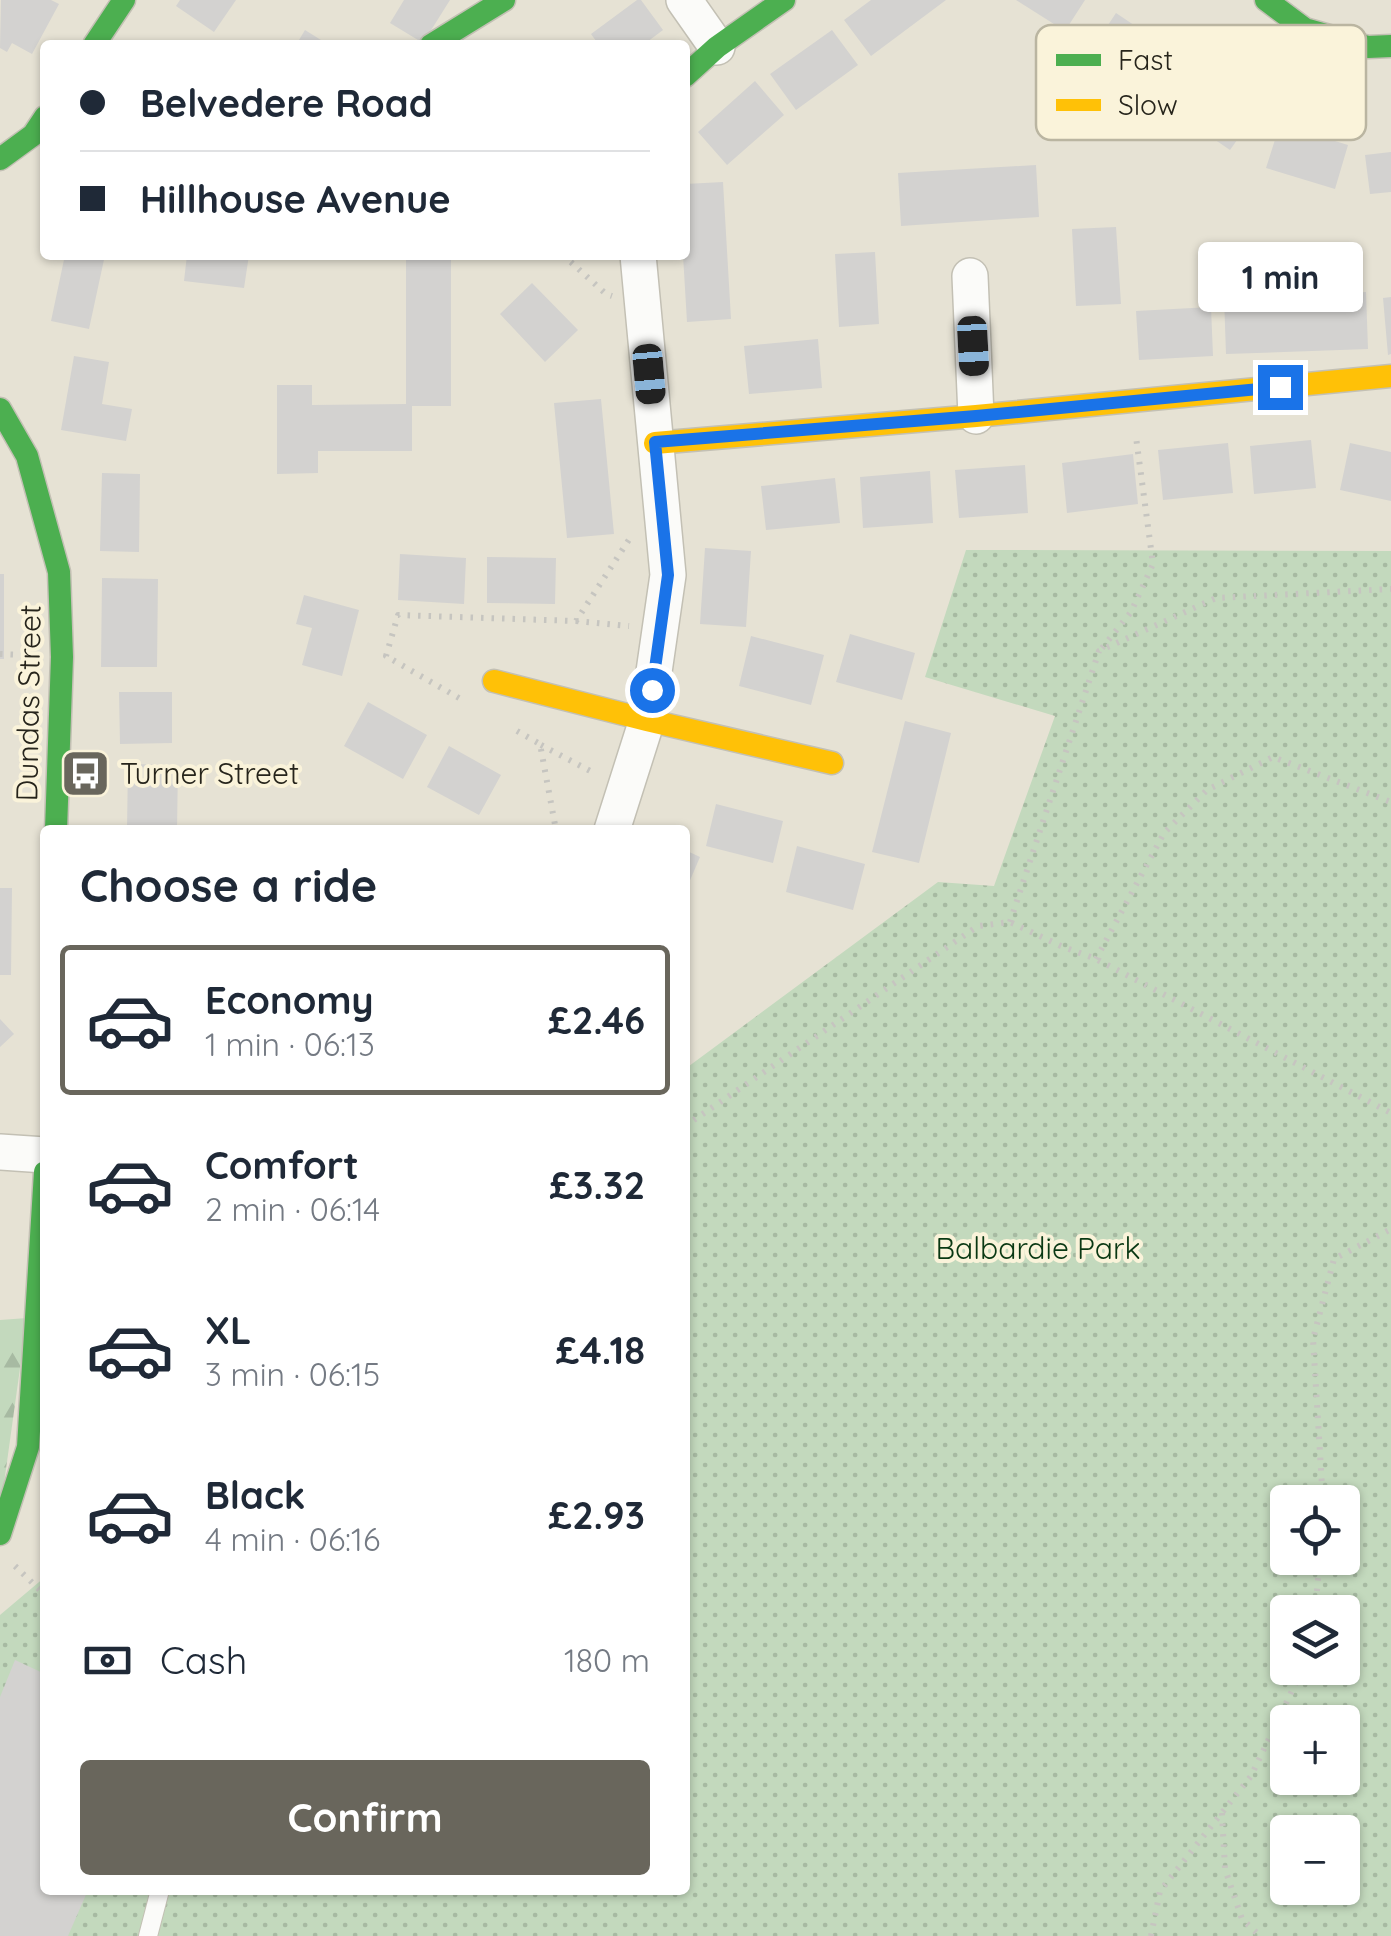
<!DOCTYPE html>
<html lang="en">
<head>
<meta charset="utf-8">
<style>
	:root { --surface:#fff; --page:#f6f6f7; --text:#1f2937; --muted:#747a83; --line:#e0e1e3; --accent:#69665c }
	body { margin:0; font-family:Quicksand,sans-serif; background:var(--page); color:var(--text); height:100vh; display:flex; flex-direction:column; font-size:38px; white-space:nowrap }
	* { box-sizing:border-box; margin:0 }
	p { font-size:32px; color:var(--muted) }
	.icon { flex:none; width:55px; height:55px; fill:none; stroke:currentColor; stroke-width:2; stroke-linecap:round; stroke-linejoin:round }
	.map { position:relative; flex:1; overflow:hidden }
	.details { position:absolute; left:40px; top:825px; width:650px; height:1070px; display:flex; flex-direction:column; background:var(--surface); border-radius:10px; box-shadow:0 2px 8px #0004 }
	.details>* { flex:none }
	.hud { position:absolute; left:40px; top:40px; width:650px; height:220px; border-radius:10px; box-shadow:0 2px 8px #0004; display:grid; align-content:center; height:220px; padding:0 40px; background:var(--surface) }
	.controls { position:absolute; left:1270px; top:1485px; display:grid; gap:20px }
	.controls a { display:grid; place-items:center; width:90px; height:90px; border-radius:10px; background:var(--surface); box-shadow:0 2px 8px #0004; font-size:50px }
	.end { position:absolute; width:45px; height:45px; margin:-22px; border:12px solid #1a73e8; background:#fff; box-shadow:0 0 0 5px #fff }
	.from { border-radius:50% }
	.bubble { position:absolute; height:70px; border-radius:10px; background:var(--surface); box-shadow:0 2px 8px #0004; font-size:32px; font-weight:700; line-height:70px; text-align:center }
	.car { position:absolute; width:30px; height:60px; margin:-30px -15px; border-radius:12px; box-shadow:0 0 8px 2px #0007; background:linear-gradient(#222 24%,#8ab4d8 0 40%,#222 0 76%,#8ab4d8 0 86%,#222 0) }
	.hud b { display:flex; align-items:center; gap:35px; height:95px; font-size:38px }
	.hud b+b { border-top:2px solid var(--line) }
	.hud i { width:25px; height:25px; background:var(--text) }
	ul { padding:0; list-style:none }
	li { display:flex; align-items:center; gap:30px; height:150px; margin:0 20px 15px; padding:0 20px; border:5px solid transparent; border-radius:10px }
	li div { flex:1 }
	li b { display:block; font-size:38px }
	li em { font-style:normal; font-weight:700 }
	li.current { border-color:var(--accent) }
	li>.icon { width:90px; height:90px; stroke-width:1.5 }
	h2 { padding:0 40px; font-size:45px; line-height:120px }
	.pay { display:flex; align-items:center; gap:25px; height:110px; padding:0 40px; font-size:38px }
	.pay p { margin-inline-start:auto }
	.button { display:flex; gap:20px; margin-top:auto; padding:20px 40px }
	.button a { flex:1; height:115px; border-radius:10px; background:var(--accent); color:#fff; font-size:40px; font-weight:700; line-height:115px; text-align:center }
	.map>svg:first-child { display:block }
	.forest { fill:url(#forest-firs) }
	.park { fill:url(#park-dots); fill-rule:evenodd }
	.building { fill:#d3d2d0 }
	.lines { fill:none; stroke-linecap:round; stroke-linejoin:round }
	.lane-casing { stroke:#c3c0b4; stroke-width:20 }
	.street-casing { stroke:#c3c0b4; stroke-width:38 }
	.fast-casing { stroke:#c3c0b4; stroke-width:25 }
	.slow-casing { stroke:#c3c0b4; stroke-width:25 }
	.path { stroke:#c6c5c0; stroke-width:6; stroke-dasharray:2.5 8; stroke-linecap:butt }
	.lane { stroke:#fbfbf9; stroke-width:18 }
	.street { stroke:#fbfbf9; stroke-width:35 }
	.fast { stroke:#4caf50; stroke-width:22 }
	.slow { stroke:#ffc107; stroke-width:22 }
	.route { stroke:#1a73e8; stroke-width:12 }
	.labels { text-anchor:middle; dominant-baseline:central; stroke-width:8; stroke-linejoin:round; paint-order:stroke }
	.street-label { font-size:30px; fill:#26241b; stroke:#faf3da }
	.poi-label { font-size:30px; fill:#26241b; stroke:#faf3da; text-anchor:start }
	.park-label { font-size:30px; fill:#093813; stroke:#faf3da }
	.key { fill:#faf3da; stroke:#bab5a1; stroke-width:2.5 }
	.key-label { font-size:28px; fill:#26241b }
</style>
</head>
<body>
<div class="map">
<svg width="1391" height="1936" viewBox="0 0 1391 1936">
	<defs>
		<pattern id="forest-firs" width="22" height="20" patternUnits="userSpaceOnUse" patternTransform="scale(2.5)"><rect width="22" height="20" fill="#c3d9bd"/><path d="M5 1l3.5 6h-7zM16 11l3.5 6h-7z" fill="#a7baa2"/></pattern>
		<pattern id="park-dots" width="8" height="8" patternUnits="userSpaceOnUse" patternTransform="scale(2.5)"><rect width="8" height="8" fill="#c3d9bd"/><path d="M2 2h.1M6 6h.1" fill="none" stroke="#a7baa2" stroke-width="1.8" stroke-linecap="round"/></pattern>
	</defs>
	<rect width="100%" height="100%" fill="#e6e2d4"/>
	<path class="forest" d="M27,1318L0,1512V1320Z"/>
	<path class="park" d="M966,550L1391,551V1936H0V1615L45,1577V1890H685V1069L938,882L994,886L1055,716L925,677ZM1288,1502H1342V1558H1288ZM1288,1612H1342V1668H1288ZM1288,1722H1342V1778H1288ZM1288,1832H1342V1888H1288Z"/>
	<path class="building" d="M1,0H51L59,4L32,54L12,43L7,52L0,48Z
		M180,0H236L214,32L176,6Z
		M404,0H450L423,43L390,23Z
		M637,0H641L663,30L643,45H599L591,34Z
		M871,0H946L871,56L844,20Z
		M1016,0H1085L1065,31Z
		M1116,13L1177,54L1150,93L1090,52Z
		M305,30L329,45H296Z
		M832,30L858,65L796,110L770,74Z
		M1196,72L1256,113L1230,150L1170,109Z
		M755,81L784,115L727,165L698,132Z
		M1280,124L1348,145L1335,189L1266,168Z
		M1391,152V192L1370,194L1365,155Z
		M1036,165L1039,217L901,226L898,173Z
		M723,182L731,319L687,322L683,255H685V184Z
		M1116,227L1121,304L1076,306L1072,229Z
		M875,252L879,324L839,327L835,254Z
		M65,255H105L89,329L51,321Z
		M187,255H249L244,288L184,281Z
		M406,255H451V406H412V451H318V473L277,474V385H312V405L406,404Z
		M532,283L578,330L545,362L500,314Z
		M1366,292L1368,349L1226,354L1224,297Z
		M1391,297V354L1388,355L1383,298Z
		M1211,307L1213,356L1139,360L1136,311Z
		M818,339L822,388L749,394L744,346Z
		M74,356L109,362L102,404L132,409L126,441L61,430Z
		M601,399L614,534L567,538L554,403Z
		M1311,440L1316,488L1254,494L1250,446Z
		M1228,443L1233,493L1163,500L1158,450Z
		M1350,443L1391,452V501L1340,490Z
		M1133,454L1138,504L1067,513L1062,463Z
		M1025,465L1028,513L959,518L955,470Z
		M930,471L933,523L863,528L860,477Z
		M102,473L140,474L139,552L100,551Z
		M835,478L840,523L766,530L761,486Z
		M705,548L751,551L746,627L700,624Z
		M400,554L466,558L464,604L398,600Z
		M487,557L556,558L555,604L487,603Z
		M0,574H4V659H0Z
		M102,578L158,579L157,667H101Z
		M304,595L359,610L342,676L302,665L312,628L296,624Z
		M850,634L915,653L902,700L836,682Z
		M751,636L824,655L811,705L739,686Z
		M119,692H172V743L120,744Z
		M368,702L427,735L403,779L344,746Z
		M905,721L951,733L919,863L872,852Z
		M449,746L501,775L479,815L427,787Z
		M128,764L178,765L177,830H127Z
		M716,804L783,821L773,863L706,846Z
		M797,846L865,864L853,910L786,892Z
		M685,850L700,857L685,892Z
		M0,888H12L11,975H0Z
		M0,1019L14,1034L0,1047Z
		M15,1660L45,1674V1890H88L68,1936H0V1697Z"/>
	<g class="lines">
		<defs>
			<path id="lane" d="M148,1936L160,1890"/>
			<path id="street" d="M684,0L717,47
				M970,276L976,416
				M612,830L647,720L668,575L638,255
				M0,1152L45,1155"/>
			<path id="fast" d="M1266,0L1305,29L1368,47L1391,46
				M94,45L124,0
				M431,45L504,0
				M685,76L717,47L784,0
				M0,159L33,135L45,117
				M0,409L27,456L59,572L62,657L56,830
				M0,1534L28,1447L45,1172"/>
			<path id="slow" d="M655,443L976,416L1391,376
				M494,681L647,720L832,763"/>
		</defs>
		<use href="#lane" class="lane-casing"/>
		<use href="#street" class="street-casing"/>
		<use href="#fast" class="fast-casing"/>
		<use href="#slow" class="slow-casing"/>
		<path class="path" d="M563,255L606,294L612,296
			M576,621L629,626
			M1102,648L1131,612L1153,564L1136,437
			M0,654L26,655
			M459,698L386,656L398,615L576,621L632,535
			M517,731L540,744L556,830
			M541,745L596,774
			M1010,922L1099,651L1216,598L1391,589
			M1096,959L1164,833L1207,790L1273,757L1391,802
			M685,1126L978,926L1010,922L1061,946L1096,959L1391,1113
			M1323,1502L1313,1339L1334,1259L1391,1229
			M15,1566L45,1595
			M1315,1612L1320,1558
			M1222,1813L1225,1869L1242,1919L1260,1936
			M1151,1936L1160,1891L1251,1776L1303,1668"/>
		<use href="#lane" class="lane"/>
		<use href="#street" class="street"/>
		<use href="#fast" class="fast"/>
		<use href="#slow" class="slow"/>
	</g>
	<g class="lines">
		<path class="route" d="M652,690L668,575L655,442L976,416L1280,387"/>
	</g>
	<defs>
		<symbol id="bus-square" viewBox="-11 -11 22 22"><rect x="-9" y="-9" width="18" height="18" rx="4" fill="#69665c" stroke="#faf3da"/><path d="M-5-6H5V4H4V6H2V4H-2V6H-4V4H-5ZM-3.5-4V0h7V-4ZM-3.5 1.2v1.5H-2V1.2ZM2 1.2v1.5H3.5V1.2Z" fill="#fff"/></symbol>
	</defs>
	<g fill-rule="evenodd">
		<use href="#bus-square" x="58" y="746" width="55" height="55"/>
	</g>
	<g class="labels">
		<g class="street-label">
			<text transform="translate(28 703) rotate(-89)">Dundas Street</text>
		</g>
		<g class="poi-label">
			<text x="120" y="773">Turner Street</text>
		</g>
		<g class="park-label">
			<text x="1038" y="1248">Balbardie Park</text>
		</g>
	</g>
	<rect x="1036" y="25" width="330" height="115" rx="15" class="key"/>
	<rect x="1056" y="54" width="45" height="12" fill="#4caf50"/>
	<rect x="1056" y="99" width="45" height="12" fill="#ffc107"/>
	<g class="key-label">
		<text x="1118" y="70">Fast</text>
		<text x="1118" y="115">Slow</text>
	</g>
</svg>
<div class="controls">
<a><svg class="icon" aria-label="locate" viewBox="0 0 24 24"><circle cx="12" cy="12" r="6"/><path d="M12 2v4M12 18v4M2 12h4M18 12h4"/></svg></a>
<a><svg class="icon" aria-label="layers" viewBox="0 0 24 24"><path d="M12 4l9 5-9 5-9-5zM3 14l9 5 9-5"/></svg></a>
<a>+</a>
<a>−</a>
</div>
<i class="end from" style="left:652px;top:690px"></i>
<i class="end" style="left:1280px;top:387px"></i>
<div class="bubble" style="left:1198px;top:242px;width:165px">1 min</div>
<i class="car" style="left:973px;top:346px;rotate:177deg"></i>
<i class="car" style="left:649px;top:374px;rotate:175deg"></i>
<div class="hud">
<b><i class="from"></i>Belvedere Road</b>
<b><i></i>Hillhouse Avenue</b>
</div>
<section class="details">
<h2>Choose a ride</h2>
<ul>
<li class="current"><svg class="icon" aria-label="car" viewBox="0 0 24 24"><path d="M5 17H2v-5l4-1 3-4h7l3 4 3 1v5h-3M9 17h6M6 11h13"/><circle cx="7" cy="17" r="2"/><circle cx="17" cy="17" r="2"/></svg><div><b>Economy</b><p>1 min · 06:13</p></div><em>£2.46</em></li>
<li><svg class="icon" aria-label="car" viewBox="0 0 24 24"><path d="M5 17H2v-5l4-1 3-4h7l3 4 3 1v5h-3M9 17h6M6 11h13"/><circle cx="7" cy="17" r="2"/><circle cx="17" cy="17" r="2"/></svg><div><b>Comfort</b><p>2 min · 06:14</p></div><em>£3.32</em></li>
<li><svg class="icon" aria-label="car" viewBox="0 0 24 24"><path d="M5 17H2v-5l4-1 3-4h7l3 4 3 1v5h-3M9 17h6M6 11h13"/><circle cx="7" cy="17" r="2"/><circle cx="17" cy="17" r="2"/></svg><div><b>XL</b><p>3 min · 06:15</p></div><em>£4.18</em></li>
<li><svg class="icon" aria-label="car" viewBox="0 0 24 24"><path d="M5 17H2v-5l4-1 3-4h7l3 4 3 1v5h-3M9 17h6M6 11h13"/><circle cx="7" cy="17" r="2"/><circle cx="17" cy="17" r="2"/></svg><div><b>Black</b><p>4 min · 06:16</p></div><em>£2.93</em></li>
</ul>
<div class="pay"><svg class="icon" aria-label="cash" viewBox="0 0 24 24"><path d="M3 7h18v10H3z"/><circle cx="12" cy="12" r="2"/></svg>Cash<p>180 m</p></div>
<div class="button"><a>Confirm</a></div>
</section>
</div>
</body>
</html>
